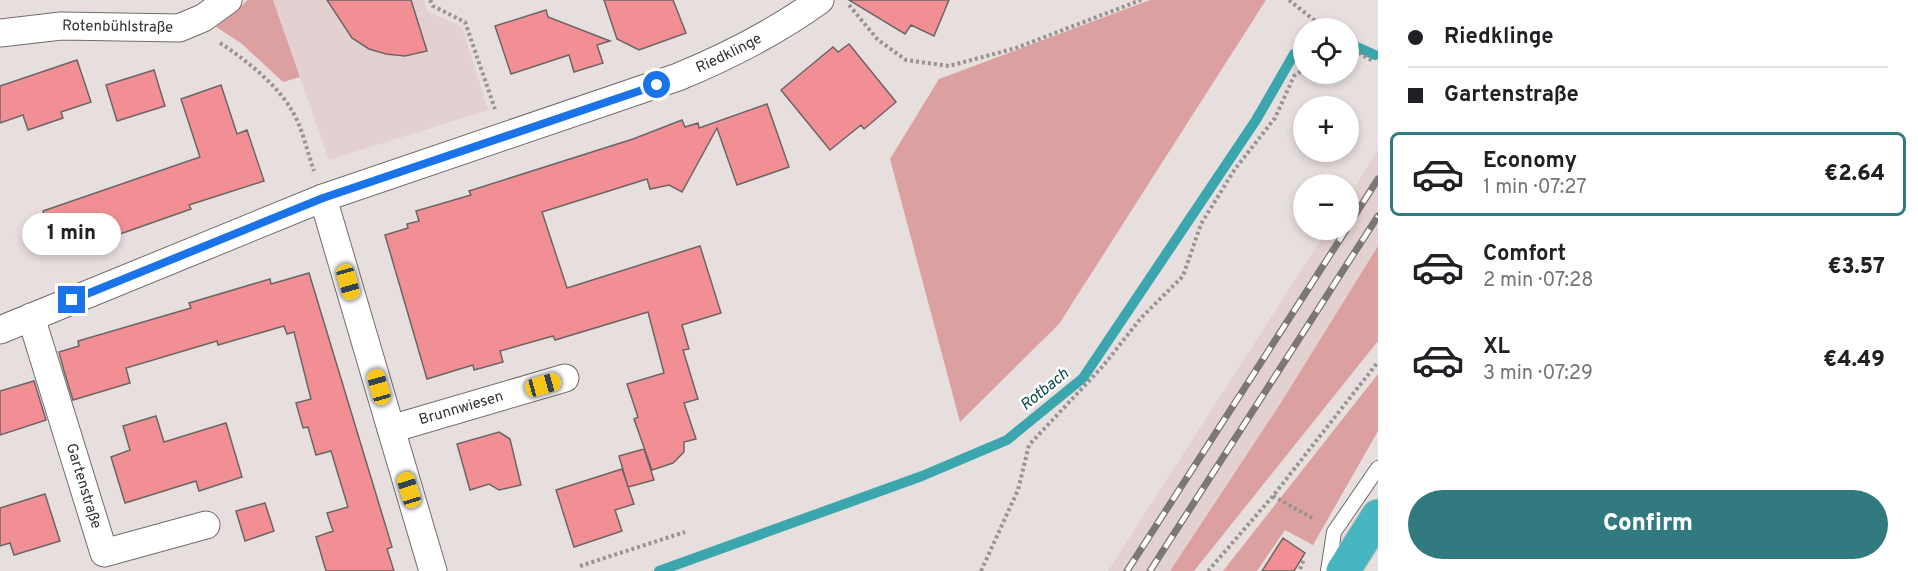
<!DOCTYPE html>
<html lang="en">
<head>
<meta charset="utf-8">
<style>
	:root { --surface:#fff; --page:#f6f6f6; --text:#202124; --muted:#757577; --line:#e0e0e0; --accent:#317a80 }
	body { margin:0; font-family:Overpass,sans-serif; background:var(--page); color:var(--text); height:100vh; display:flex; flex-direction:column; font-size:22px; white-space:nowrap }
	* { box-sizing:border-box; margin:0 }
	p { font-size:20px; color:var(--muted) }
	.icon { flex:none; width:33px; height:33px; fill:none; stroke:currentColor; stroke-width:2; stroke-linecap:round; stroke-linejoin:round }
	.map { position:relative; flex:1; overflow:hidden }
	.details { display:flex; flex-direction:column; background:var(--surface); width:540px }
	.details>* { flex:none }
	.banner { display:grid; align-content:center; height:132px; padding:0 30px; background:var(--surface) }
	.fabs { position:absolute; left:1293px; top:18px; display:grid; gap:12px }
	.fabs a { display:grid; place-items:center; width:66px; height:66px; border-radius:50%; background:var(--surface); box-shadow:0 3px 9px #0003; font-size:30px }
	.end { position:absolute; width:27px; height:27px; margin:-14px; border:8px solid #1a73e8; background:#fff; box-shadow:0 0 0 3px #fff }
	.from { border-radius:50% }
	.bubble { position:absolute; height:42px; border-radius:21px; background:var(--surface); box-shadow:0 3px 9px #0003; font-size:20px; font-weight:800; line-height:42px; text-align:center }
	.car { position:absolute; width:18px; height:36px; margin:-18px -9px; border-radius:8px; box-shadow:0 0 4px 2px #0007; background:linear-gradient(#f5c518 24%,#345 0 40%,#f5c518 0 76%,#345 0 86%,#f5c518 0) }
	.banner b { display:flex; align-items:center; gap:21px; height:57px; font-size:22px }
	.banner b+b { border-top:2px solid var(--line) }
	.banner i { width:15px; height:15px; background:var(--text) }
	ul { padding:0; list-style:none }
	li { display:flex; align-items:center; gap:18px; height:84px; margin:0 12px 9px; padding:0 18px; border:3px solid transparent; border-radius:9px }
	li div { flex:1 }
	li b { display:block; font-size:22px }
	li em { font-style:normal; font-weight:800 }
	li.current { border-color:var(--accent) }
	li>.icon { width:54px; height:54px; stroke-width:1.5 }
	.button { display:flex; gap:12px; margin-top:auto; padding:12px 30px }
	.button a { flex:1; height:69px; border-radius:36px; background:var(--accent); color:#fff; font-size:24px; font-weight:800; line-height:69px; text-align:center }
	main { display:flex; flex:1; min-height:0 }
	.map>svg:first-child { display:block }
	.built { fill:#e3d1d1 }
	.green { fill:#dda0a1 }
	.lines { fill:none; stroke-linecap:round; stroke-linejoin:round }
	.stream { stroke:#3ca6ae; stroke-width:10 }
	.building { fill:#f28f94; stroke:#6d6565; stroke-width:1.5 }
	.lane-casing { stroke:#736c6c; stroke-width:16 }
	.street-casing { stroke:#736c6c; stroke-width:29 }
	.highway-casing { stroke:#bebdbd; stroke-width:35 }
	.path { stroke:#999393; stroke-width:4; stroke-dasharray:3 3; stroke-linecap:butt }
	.lane { stroke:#fff; stroke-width:14 }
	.street { stroke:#fff; stroke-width:27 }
	.highway { stroke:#46b7c0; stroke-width:33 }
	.rail-casing { stroke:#7c7777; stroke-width:7 }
	.rail { stroke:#fff; stroke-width:4.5; stroke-dasharray:14; stroke-linecap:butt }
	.route { stroke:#1a73e8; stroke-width:8 }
	.labels { text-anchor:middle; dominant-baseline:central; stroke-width:5; stroke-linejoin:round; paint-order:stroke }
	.street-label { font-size:15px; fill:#333030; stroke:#fff }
	.water-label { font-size:16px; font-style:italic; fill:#0b4b4f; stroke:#fff }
</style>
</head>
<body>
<main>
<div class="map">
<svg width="1378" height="571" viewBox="0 0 1378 571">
	<rect width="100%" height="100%" fill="#e7dede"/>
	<path class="built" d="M273,0H424L427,11L462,27L488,110L329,160Z
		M1378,150V246L1282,401L1170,571H1108L1327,230H1348L1349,196Z"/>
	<path class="green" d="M248,0H273L300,77L283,82L241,43L216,27Z
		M1150,0H1266L1059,324L960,422L890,159L939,79Z
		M1378,246V341L1194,571H1170L1282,401Z
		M1378,374V431L1313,545L1285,530L1257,571H1223Z"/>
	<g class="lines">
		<path class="stream" d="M1348,43L1375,55
			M659,571L922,476L1007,440L1083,378L1256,120L1294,54L1304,52"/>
	</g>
	<path class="building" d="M327,0H411L427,51L405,56L386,54L369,49L352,38Z
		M604,0H673L686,33L639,50L617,39Z
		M849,0H949L934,36L911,25L905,34Z
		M546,10L548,17L610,41L597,45L603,63L574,72L569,55L511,74L495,26Z
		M849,44L896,102L864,129L861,125L830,150L781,90L833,47L838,52Z
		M77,60L91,102L61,112L63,118L28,130L23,115L0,123V86Z
		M154,70L165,106L117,121L106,85Z
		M221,85L237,134L247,130L264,181L189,205L191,209L103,240L101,234L55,249L43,211L200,157L181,99Z
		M767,104L789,167L737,185L717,128L682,192L669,185L650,189L647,179L542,212L567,288L700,246L721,313L682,325L689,349L683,350L698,399L684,403L696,439L684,442V452L673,463L652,470L634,419L638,417L627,384L664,373L648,312L555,340L553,336L500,351L503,362L474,370L473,365L427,379L385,235L408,228L407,224L419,221L416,211L471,195L469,191L633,139L682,120L685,127L698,123L699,128Z
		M309,273L392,547L387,549L394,571H326L316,537L333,531L327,513L348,507L331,451L316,455L308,427L303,428L296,403L311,399L294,332L287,334L284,326L218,345L217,341L126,368L130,383L73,400L64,371L59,352L79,346L78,341L191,308L189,303L270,279L271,284Z
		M34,381L46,420L0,435V391Z
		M156,416L164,442L226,423L242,477L199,491L196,481L125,503L111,457L130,450L123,426Z
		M499,432L510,439L521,485L499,490L489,484L470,490L457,444Z
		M644,449L654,480L628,487L619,456Z
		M622,469L634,504L615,510L622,531L574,547L556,490Z
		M45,494L60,541L14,555L10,543L0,546V508Z
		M265,503L274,531L245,541L236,511Z
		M1283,538L1305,553L1294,571H1262Z"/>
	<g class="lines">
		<defs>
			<path id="lane" d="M1328,571L1334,532L1378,468"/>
			<g id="street">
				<path id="s1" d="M0,33L61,26L179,28L203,18L228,0"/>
				<path id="s2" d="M323,198L391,429L565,378"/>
				<path id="s3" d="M31,317L104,553L206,525"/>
				<path id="s4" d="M0,330L323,198L678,77C729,56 776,32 820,0"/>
				<path d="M391,429L433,571"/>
			</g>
			<path id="highway" d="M1343,571L1378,516"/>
		</defs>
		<use href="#lane" class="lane-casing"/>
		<use href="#street" class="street-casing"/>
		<use href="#highway" class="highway-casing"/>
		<path class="path" d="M430,0L433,6L465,22L495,109
			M1289,0L1324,28
			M849,5L878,40L906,60L949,66L1016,48L1141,0
			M220,43C245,59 276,84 291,109C302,126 307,151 314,171
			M1348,47L1373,61
			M1273,496L1314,519
			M580,566L685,532
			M1300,569L1304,559
			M981,571L1018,490L1029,445L1103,366L1141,318L1183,276L1201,224L1235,169L1275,118L1294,76L1304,69
			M1208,571L1273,496L1378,362"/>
		<use href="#lane" class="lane"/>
		<use href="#street" class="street"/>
		<use href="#highway" class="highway"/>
		<defs>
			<path id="rail" d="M1348,226L1378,179
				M1127,571L1346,230
				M1150,571L1378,216"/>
		</defs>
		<use href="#rail" class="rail-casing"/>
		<use href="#rail" class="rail"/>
	</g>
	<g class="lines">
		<path class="route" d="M72,300L323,198L657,85"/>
	</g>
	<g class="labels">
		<g class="street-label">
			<text stroke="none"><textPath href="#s1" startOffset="118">Rotenbühlstraße</textPath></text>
			<text stroke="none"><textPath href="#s4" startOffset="780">Riedklinge</textPath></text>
			<text stroke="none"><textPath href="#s2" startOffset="314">Brunnwiesen</textPath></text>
			<text stroke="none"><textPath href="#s3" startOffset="177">Gartenstraße</textPath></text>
		</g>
		<g class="water-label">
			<text transform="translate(1045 390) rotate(-39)">Rotbach</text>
		</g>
	</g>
</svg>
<div class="fabs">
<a><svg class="icon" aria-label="locate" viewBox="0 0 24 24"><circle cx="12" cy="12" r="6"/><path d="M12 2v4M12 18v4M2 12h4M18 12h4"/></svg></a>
<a>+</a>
<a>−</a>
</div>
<i class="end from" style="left:657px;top:85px"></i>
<i class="end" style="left:72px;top:300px"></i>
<div class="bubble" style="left:22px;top:213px;width:99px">1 min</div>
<i class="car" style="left:348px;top:282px;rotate:164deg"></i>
<i class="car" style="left:543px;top:385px;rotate:74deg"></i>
<i class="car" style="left:379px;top:387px;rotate:344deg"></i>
<i class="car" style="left:409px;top:490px;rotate:343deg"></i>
</div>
<section class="details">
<div class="banner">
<b><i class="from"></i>Riedklinge</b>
<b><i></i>Gartenstraße</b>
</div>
<ul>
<li class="current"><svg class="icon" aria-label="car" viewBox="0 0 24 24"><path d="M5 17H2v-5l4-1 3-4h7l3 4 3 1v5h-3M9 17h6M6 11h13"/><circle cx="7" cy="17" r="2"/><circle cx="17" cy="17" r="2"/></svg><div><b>Economy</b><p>1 min · 07:27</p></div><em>€2.64</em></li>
<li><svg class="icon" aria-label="car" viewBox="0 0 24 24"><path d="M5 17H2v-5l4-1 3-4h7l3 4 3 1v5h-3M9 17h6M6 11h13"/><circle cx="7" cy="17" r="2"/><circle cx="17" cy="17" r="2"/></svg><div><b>Comfort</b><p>2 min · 07:28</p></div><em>€3.57</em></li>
<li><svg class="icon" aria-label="car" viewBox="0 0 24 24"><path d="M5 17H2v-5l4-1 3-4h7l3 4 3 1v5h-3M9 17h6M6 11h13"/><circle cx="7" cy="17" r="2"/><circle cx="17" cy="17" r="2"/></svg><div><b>XL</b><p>3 min · 07:29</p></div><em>€4.49</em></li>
</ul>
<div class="button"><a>Confirm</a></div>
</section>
</main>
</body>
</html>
